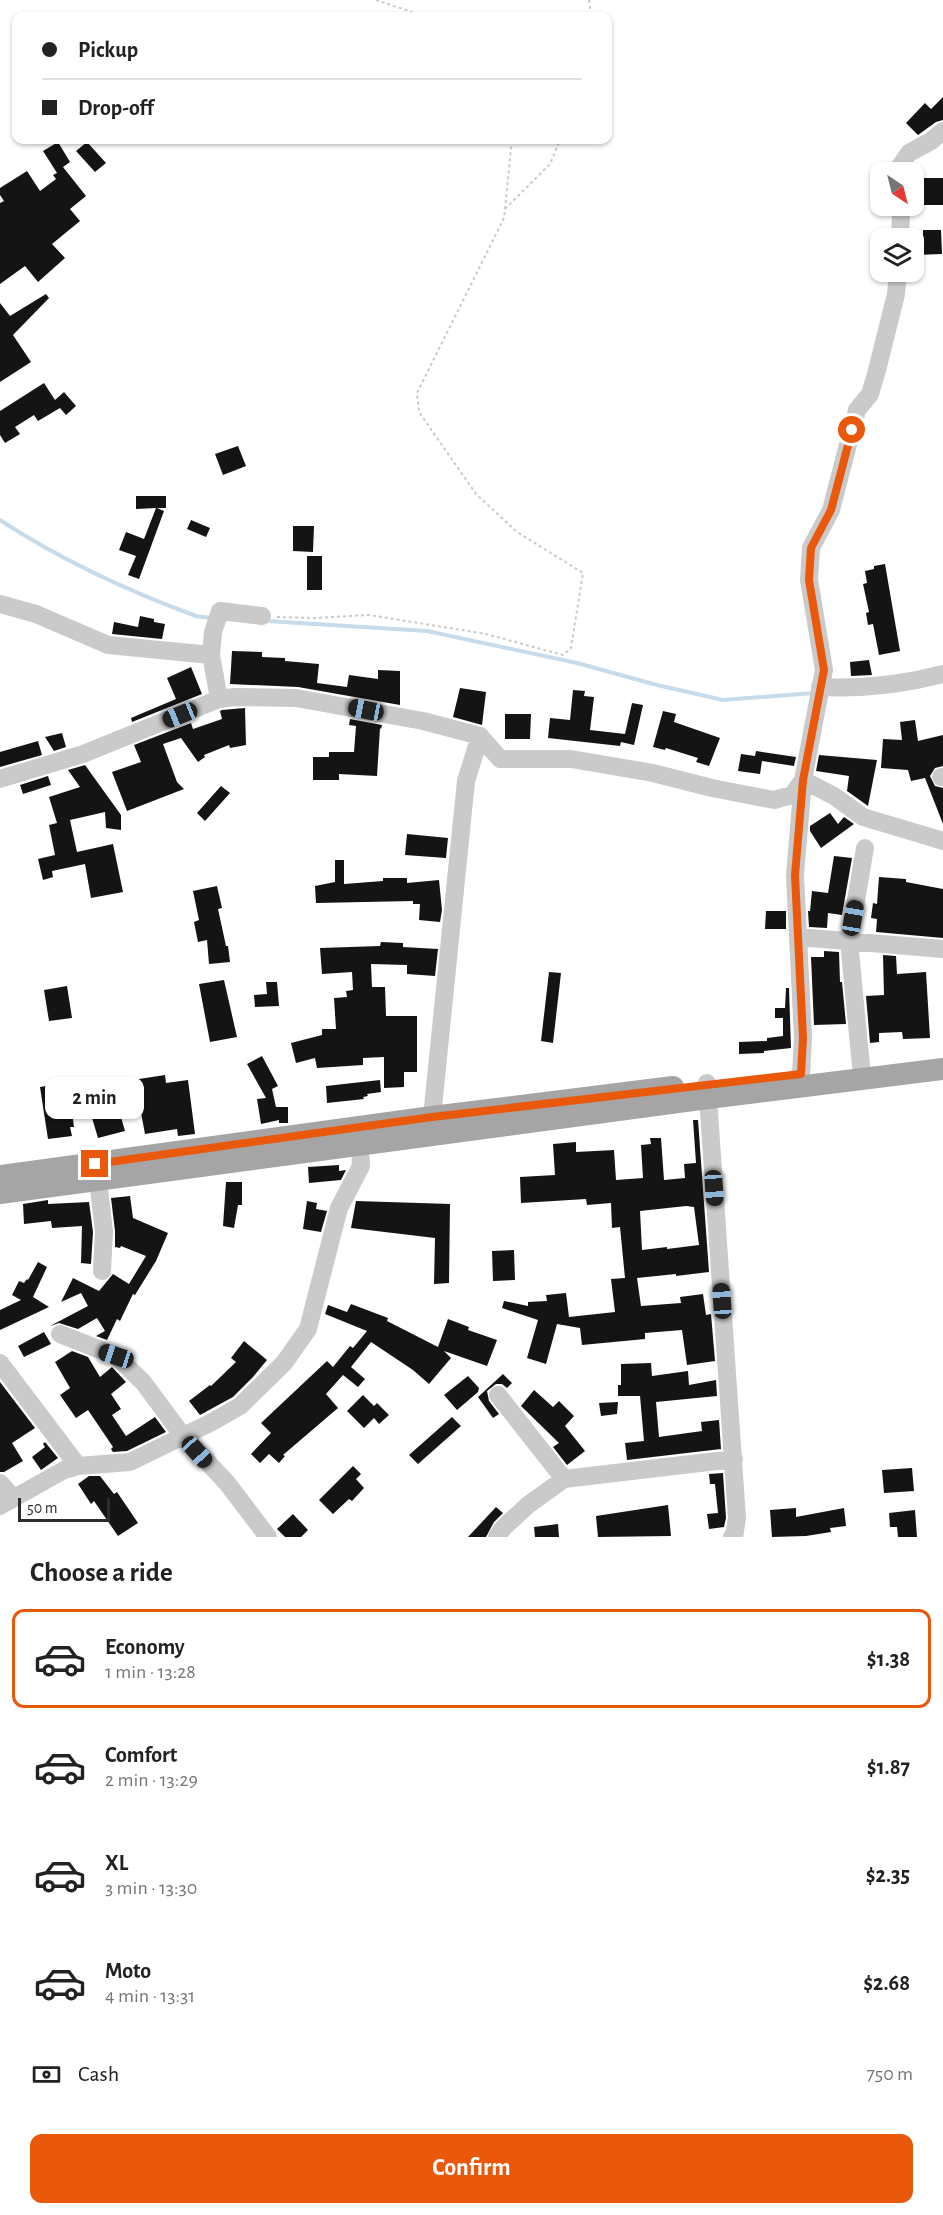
<!DOCTYPE html>
<html lang="en">
<head>
<meta charset="utf-8">
<style>
	:root { --surface:#fff; --page:#f6f6f6; --text:#222; --muted:#767676; --line:#e0e0e0; --accent:#ea580c }
	body { margin:0; font-family:"Alegreya Sans",sans-serif; background:var(--page); color:var(--text); height:100vh; display:flex; flex-direction:column; font-size:22px; white-space:nowrap }
	* { box-sizing:border-box; margin:0 }
	p { font-size:20px; color:var(--muted) }
	.icon { flex:none; width:33px; height:33px; fill:none; stroke:currentColor; stroke-width:2; stroke-linecap:round; stroke-linejoin:round }
	.map { position:relative; height:1537px; overflow:hidden }
	.details { display:flex; flex-direction:column; background:var(--surface); flex:1 }
	.details>* { flex:none }
	.top-card { position:absolute; left:12px; top:12px; width:600px; height:132px; border-radius:12px; box-shadow:0 2px 4px #0004; display:grid; align-content:center; height:132px; padding:0 30px; background:var(--surface) }
	.needle { width:39px; rotate:145deg }
	.controls { position:absolute; left:870px; top:162px; display:grid; gap:12px }
	.controls a { display:grid; place-items:center; width:54px; height:54px; border-radius:12px; background:var(--surface); box-shadow:0 2px 4px #0004; font-size:30px }
	.scale { position:absolute; left:18px; bottom:15px; width:92px; box-sizing:border-box; padding-left:6px; border:3px solid #2d2d2d; border-top:0; font-size:16px; line-height:21px; white-space:nowrap; color:#2d2d2d; -webkit-text-stroke:4px #fff; paint-order:stroke }
	.end { position:absolute; width:27px; height:27px; margin:-14px; border:8px solid #ea580c; background:#fff; box-shadow:0 0 0 3px #fff }
	.from { border-radius:50% }
	.bubble { position:absolute; height:42px; border-radius:12px; background:var(--surface); box-shadow:0 2px 4px #0004; font-size:20px; font-weight:600; line-height:42px; text-align:center }
	.car { position:absolute; width:18px; height:36px; margin:-18px -9px; border-radius:8px; box-shadow:0 0 4px 2px #0007; background:linear-gradient(#222 24%,#8ab4d8 0 40%,#222 0 76%,#8ab4d8 0 86%,#222 0) }
	.top-card b { display:flex; align-items:center; gap:21px; height:57px; font-size:22px }
	.top-card b+b { border-top:2px solid var(--line) }
	.top-card i { width:15px; height:15px; background:var(--text) }
	ul { padding:0; list-style:none }
	li { display:flex; align-items:center; gap:18px; height:99px; margin:0 12px 9px; padding:0 18px; border:3px solid transparent; border-radius:12px }
	li div { flex:1 }
	li b { display:block; font-size:22px }
	li em { font-style:normal; font-weight:600 }
	li.current { border-color:var(--accent) }
	li>.icon { width:54px; height:54px; stroke-width:1.5 }
	h2 { padding:0 30px; font-size:27px; line-height:72px }
	.pay { display:flex; align-items:center; gap:15px; height:66px; padding:0 30px; font-size:22px }
	.pay p { margin-inline-start:auto }
	.button { display:flex; gap:12px; margin-top:auto; padding:12px 30px }
	.button a { flex:1; height:69px; border-radius:12px; background:var(--accent); color:#fff; font-size:24px; font-weight:600; line-height:69px; text-align:center }
	.map>svg:first-child { display:block }
	.lines { fill:none; stroke-linecap:round; stroke-linejoin:round }
	.stream { stroke:#c7dbea; stroke-width:4 }
	.building { fill:#141414; fill-rule:evenodd }
	.path { stroke:#cacaca; stroke-width:2; stroke-dasharray:3 3; stroke-linecap:butt }
	.minor { stroke:#cacaca; stroke-width:18 }
	.major { stroke:#a5a5a5; stroke-width:22 }
	.route { stroke:#ea580c; stroke-width:8 }
</style>
</head>
<body>
<div class="map">
<svg width="943" height="1537" viewBox="0 0 943 1537">
	<rect width="100%" height="100%" fill="#fff"/>
	<g class="lines">
		<path class="stream" d="M0,520C61,560 128,591 196,616L211,618
			M267,621L427,631L577,663L657,685L723,700L814,693"/>
	</g>
	<path class="building" d="M943,97V120L936,122L918,135L906,123L925,103L931,109Z
		M58,142L70,162L63,167L86,196L70,209L80,221L52,244L65,258L38,282L25,266L0,284V203L4,201L0,195V188L27,171L40,191L56,179L53,175L57,173L43,151Z
		M87,142L106,163L95,172L76,151Z
		M914,178H943V205H914Z
		M923,230H941L942,254L916,255V244H923Z
		M46,294L49,298L13,335L31,362L0,382V303L10,316Z
		M44,383L55,400L64,392L76,406L66,415L60,408L38,421L34,415L15,427L20,434L5,443L0,435V411Z
		M238,446L246,466L223,475L215,454Z
		M136,496H166V508H157L164,511L139,579L128,575L136,556L119,550L126,532L144,539L156,508L136,509Z
		M191,520L210,528L206,537L187,529Z
		M293,526H314L313,552L293,551Z
		M307,556H322V590H307Z
		M885,564L900,651L879,655L873,624L868,625L866,613L869,612L863,584L867,583L865,571L874,569V566Z
		M140,616L154,619V622L165,624L162,639L112,634L114,622L138,627Z
		M232,651L262,652V657L285,658V661L319,664L317,683L347,687L349,675L378,679V670L400,671V705L298,687L230,684Z
		M869,660L872,675L851,676L850,662Z
		M191,667L202,694L132,722L131,718L176,699L167,678Z
		M460,688L486,692L482,725L453,717Z
		M573,690L585,691L584,696L594,697L590,730L625,734L632,703L643,705L634,745L621,742L620,746L548,738L550,718L570,720Z
		M245,708L246,745L230,748L229,745L204,755L205,757L198,762L181,738L163,744L177,782L184,789L127,811L112,772L141,762L134,745L191,723L193,729L222,719L220,711L222,710Z
		M663,711L676,714L674,722L720,738L709,766L696,762L698,758L666,748L665,750L653,747Z
		M505,714H531L530,739H505Z
		M350,719L382,725L381,729L380,728L377,776L339,774V780H313V757H329V752H354L356,726L349,725Z
		M915,720L918,741L943,735V766L935,768L930,776L935,786L943,788V824L925,778L911,781L908,770L881,768L883,739L902,740L900,722Z
		M62,733L66,747L54,751L45,737Z
		M38,741L42,755L0,767V752Z
		M756,751L796,757L794,766L762,761L760,774L738,771L741,754L755,756Z
		M819,755L877,760L868,806L847,791L849,776L816,771Z
		M85,765L121,815V830L106,828L105,812L70,820L77,852L113,844L123,892L91,898L85,864L52,871L53,877L43,880L38,859L55,855L49,825L57,823L49,797L80,787L68,770Z
		M48,776L51,785L23,794L20,785Z
		M221,786L230,793L205,821L197,813Z
		M830,813L838,824L844,817L854,824L821,848L810,831V826Z
		M407,834L448,838L446,858L405,855Z
		M834,856L852,858L842,915L828,913L827,928L809,927L808,911H810L812,891L828,893Z
		M335,860H344V884L383,881V878H407V883L439,880L442,910L440,922L419,920L420,904H413V901L316,903L315,886L335,882Z
		M879,877L906,879V882L943,889V938L876,932L877,919L871,918L873,903L877,904Z
		M217,886L222,908L218,909L226,946H228L230,962L209,964L207,940L198,942L194,922L199,920L193,891Z
		M766,911H786V929H765Z
		M381,942L403,943V947L438,949L435,976L407,974V965L371,964L372,987H385L386,1016H417V1072H404V1087L384,1088V1057L363,1058V1065L317,1068L315,1058L296,1063L291,1043L322,1035V1029H336L334,998L347,997L346,991L353,990L352,972L322,974L320,948L380,946Z
		M824,951L839,952L840,982H842L846,1024L814,1025L811,957H824Z
		M883,955L896,956L897,974L926,972L930,1038L903,1039L902,1032L879,1033V1042L870,1043L866,996L884,995Z
		M549,972L561,973L553,1043L541,1041Z
		M224,980L237,1037L210,1042L199,984Z
		M266,982H277L279,1006L255,1007L254,995L267,994Z
		M67,986L72,1018L49,1021L44,990Z
		M786,988H789L791,1048L764,1051V1053L739,1054V1042L767,1041V1038L783,1036V1018H775V1008H785Z
		M262,1056L278,1086L272,1089L276,1107H288V1123H279V1120L261,1124L257,1099L266,1098L247,1064Z
		M165,1075L166,1083L188,1080L195,1134L178,1136L177,1129L145,1134L141,1113L121,1117L125,1131L98,1138L85,1094L112,1086L117,1106L142,1101L139,1079Z
		M380,1080L381,1092L367,1094L368,1096L363,1097L364,1099L327,1103L326,1086Z
		M64,1083L68,1112H72L74,1127H70L72,1136L48,1139L40,1087Z
		M693,1120H698L709,1272L676,1276V1274L637,1278L641,1306L681,1303L680,1297L703,1294L706,1315L711,1314L715,1361L687,1365L682,1330L645,1333V1339L582,1345L580,1328L557,1324L546,1364L527,1358L538,1320L502,1308L504,1301L528,1306V1302L547,1301L546,1295L566,1293L569,1317L615,1312L611,1279L625,1278L620,1227L612,1228L611,1203L587,1205L586,1199L521,1203L520,1177L555,1175L553,1144L576,1142V1152L614,1150L616,1180L643,1178L641,1145L651,1144L650,1138H661L664,1180L685,1178L684,1164L696,1163ZM686,1206L694,1207L699,1245L667,1249V1247L642,1250L640,1211Z
		M339,1165V1171L346,1170L341,1180L309,1183L308,1167Z
		M226,1182H242V1205H238L234,1228L223,1226Z
		M130,1196L133,1218L168,1233L156,1261L135,1295L133,1294L120,1321L117,1319L107,1340L96,1336L105,1331L97,1318L78,1329L59,1323L50,1326L88,1306L81,1293L61,1302L73,1278L99,1291L113,1274L129,1284L146,1256L121,1246L120,1248L115,1247V1231L111,1198Z
		M48,1200V1204L89,1202L93,1232L91,1264L81,1263L82,1226L52,1228L51,1221L24,1224L23,1204Z
		M307,1201L317,1203L316,1209L327,1211L321,1232L303,1229Z
		M356,1201L450,1204L449,1283L434,1284L435,1238L351,1228Z
		M514,1250L515,1280L493,1281L492,1251Z
		M38,1262L47,1267L33,1297L49,1307L0,1330V1310L21,1300L12,1295L19,1281L24,1283L27,1279L28,1280Z
		M351,1304L388,1318L387,1321L438,1347L448,1319L469,1327L468,1330L497,1340L487,1366L444,1351L451,1358L429,1384L413,1370L371,1342L351,1367L365,1379L358,1387L343,1375L326,1394L338,1408L283,1455L285,1456L279,1463L269,1454L260,1463L251,1454L271,1433L261,1423L327,1361L333,1367L350,1346L353,1348L367,1331L325,1314L328,1305L347,1312Z
		M44,1332L51,1344L24,1357L18,1346Z
		M244,1341L267,1360L253,1377L233,1397L200,1415L189,1401L210,1385L211,1386L236,1362L231,1358Z
		M72,1351L88,1357L100,1377L112,1367L126,1382L111,1394L121,1409L112,1415L126,1436L155,1417L166,1432L127,1451L113,1452L111,1449L113,1447L88,1410L76,1418L60,1395L70,1388L55,1362Z
		M651,1363L652,1376L688,1371L689,1385L716,1380L717,1396L656,1402L659,1437L702,1431L701,1422L719,1420L721,1449L627,1460L625,1443L644,1441L640,1396H618V1385H621V1364Z
		M503,1374L512,1383L507,1388L502,1384H496L487,1391L489,1401L499,1414L493,1418L478,1397Z
		M468,1376L479,1388L478,1392L457,1410L444,1395Z
		M0,1382L35,1428L12,1443L23,1461L4,1472H0Z
		M534,1390L553,1407L559,1401L574,1416L565,1426L585,1451L567,1465L553,1447L559,1443L521,1406Z
		M363,1395L374,1406L377,1403L389,1415L379,1424L374,1418L364,1428L347,1411Z
		M618,1402L617,1414L601,1416L599,1403Z
		M452,1417L461,1426L418,1464L409,1455Z
		M45,1442L58,1458L41,1470L32,1457L45,1447L43,1444Z
		M353,1466L361,1474L356,1479L364,1488L352,1501L349,1499L333,1514L319,1500Z
		M912,1468L914,1491L884,1493L882,1470Z
		M723,1473L726,1518L724,1527L709,1529L707,1514L718,1513L715,1484H710L709,1474Z
		M89,1476H100L114,1494L117,1492L138,1523L118,1536L94,1501L91,1504L78,1484Z
		M668,1505L671,1536L598,1537L596,1516Z
		M496,1507L503,1513L494,1522L486,1537H468Z
		M796,1508V1517L844,1508L846,1526L830,1528L831,1532L806,1536L772,1537L770,1510Z
		M915,1510L917,1537H898L897,1527H890L889,1513Z
		M293,1514L308,1530L301,1537H285L277,1529Z
		M558,1524L559,1537H535L534,1527Z"/>
	<g class="lines">
		<path class="path" d="M376,0L424,16
			M589,0L591,16
			M505,209L550,164L560,140
			M277,617L314,618L369,615L486,634L563,655L571,648L583,573L517,532L476,494L419,412L417,393L504,218L512,140"/>
		<path class="minor" d="M896,172L909,153L931,141L943,131
			M897,206L901,214L900,238
			M0,604L36,614L108,645L211,655L219,699
			M211,655L213,632L220,611L262,616
			M820,687C863,689 902,685 943,674
			M941,777H943
			M0,779L83,754L219,699L235,697L296,698L423,721L480,736L500,759H571L653,773L712,788L774,800L792,795L803,780L834,796L863,817L943,841
			M798,937L943,949
			M861,1066L849,941L865,848
			M801,1074L803,1038L795,875L803,780L824,670L809,580L811,548L831,510L857,410L870,394L876,374L896,294L898,272
			M707,1083L737,1518L734,1537H732
			M432,1117L466,781L480,736
			M98,1180L104,1232L102,1271
			M60,1334L116,1356L143,1382L183,1436L227,1483L268,1537
			M0,1363L78,1466
			M498,1395L564,1479
			M0,1483L13,1498
			M0,1506L64,1470L78,1466L130,1462L212,1422L240,1406L284,1363L308,1329L339,1208L361,1166L360,1146
			M497,1537L503,1528L528,1505L564,1479L734,1459"/>
		<path class="major" d="M0,1176L432,1117L673,1087
			M0,1193L708,1098L943,1069"/>
	</g>
	<g class="lines">
		<path class="route" d="M95,1164L432,1117L801,1074L803,1038L795,875L803,780L824,670L809,580L811,548L831,510L852,430"/>
	</g>
</svg>
<div class="controls">
<a><svg class="needle" viewBox="-14 -14 28 28"><path d="M0-13l5 13h-10z" fill="#e53935"/><path d="M0 13l5-13h-10z" fill="#767676"/></svg></a>
<a><svg class="icon" aria-label="layers" viewBox="0 0 24 24"><path d="M12 4l9 5-9 5-9-5zM3 14l9 5 9-5"/></svg></a>
</div>
<div class="scale">50 m</div>
<i class="end from" style="left:852px;top:430px"></i>
<i class="end" style="left:95px;top:1164px"></i>
<div class="bubble" style="left:45px;top:1077px;width:99px">2 min</div>
<i class="car" style="left:366px;top:710px;rotate:281deg"></i>
<i class="car" style="left:180px;top:715px;rotate:248deg"></i>
<i class="car" style="left:853px;top:918px;rotate:10deg"></i>
<i class="car" style="left:714px;top:1188px;rotate:176deg"></i>
<i class="car" style="left:722px;top:1301px;rotate:356deg"></i>
<i class="car" style="left:116px;top:1356px;rotate:288deg"></i>
<i class="car" style="left:197px;top:1452px;rotate:138deg"></i>
<div class="top-card">
<b><i class="from"></i>Pickup</b>
<b><i></i>Drop-off</b>
</div>
</div>
<section class="details">
<h2>Choose a ride</h2>
<ul>
<li class="current"><svg class="icon" aria-label="car" viewBox="0 0 24 24"><path d="M5 17H2v-5l4-1 3-4h7l3 4 3 1v5h-3M9 17h6M6 11h13"/><circle cx="7" cy="17" r="2"/><circle cx="17" cy="17" r="2"/></svg><div><b>Economy</b><p>1 min · 13:28</p></div><em>$1.38</em></li>
<li><svg class="icon" aria-label="car" viewBox="0 0 24 24"><path d="M5 17H2v-5l4-1 3-4h7l3 4 3 1v5h-3M9 17h6M6 11h13"/><circle cx="7" cy="17" r="2"/><circle cx="17" cy="17" r="2"/></svg><div><b>Comfort</b><p>2 min · 13:29</p></div><em>$1.87</em></li>
<li><svg class="icon" aria-label="car" viewBox="0 0 24 24"><path d="M5 17H2v-5l4-1 3-4h7l3 4 3 1v5h-3M9 17h6M6 11h13"/><circle cx="7" cy="17" r="2"/><circle cx="17" cy="17" r="2"/></svg><div><b>XL</b><p>3 min · 13:30</p></div><em>$2.35</em></li>
<li><svg class="icon" aria-label="car" viewBox="0 0 24 24"><path d="M5 17H2v-5l4-1 3-4h7l3 4 3 1v5h-3M9 17h6M6 11h13"/><circle cx="7" cy="17" r="2"/><circle cx="17" cy="17" r="2"/></svg><div><b>Moto</b><p>4 min · 13:31</p></div><em>$2.68</em></li>
</ul>
<div class="pay"><svg class="icon" aria-label="cash" viewBox="0 0 24 24"><path d="M3 7h18v10H3z"/><circle cx="12" cy="12" r="2"/></svg>Cash<p>750 m</p></div>
<div class="button"><a>Confirm</a></div>
</section>
</body>
</html>
